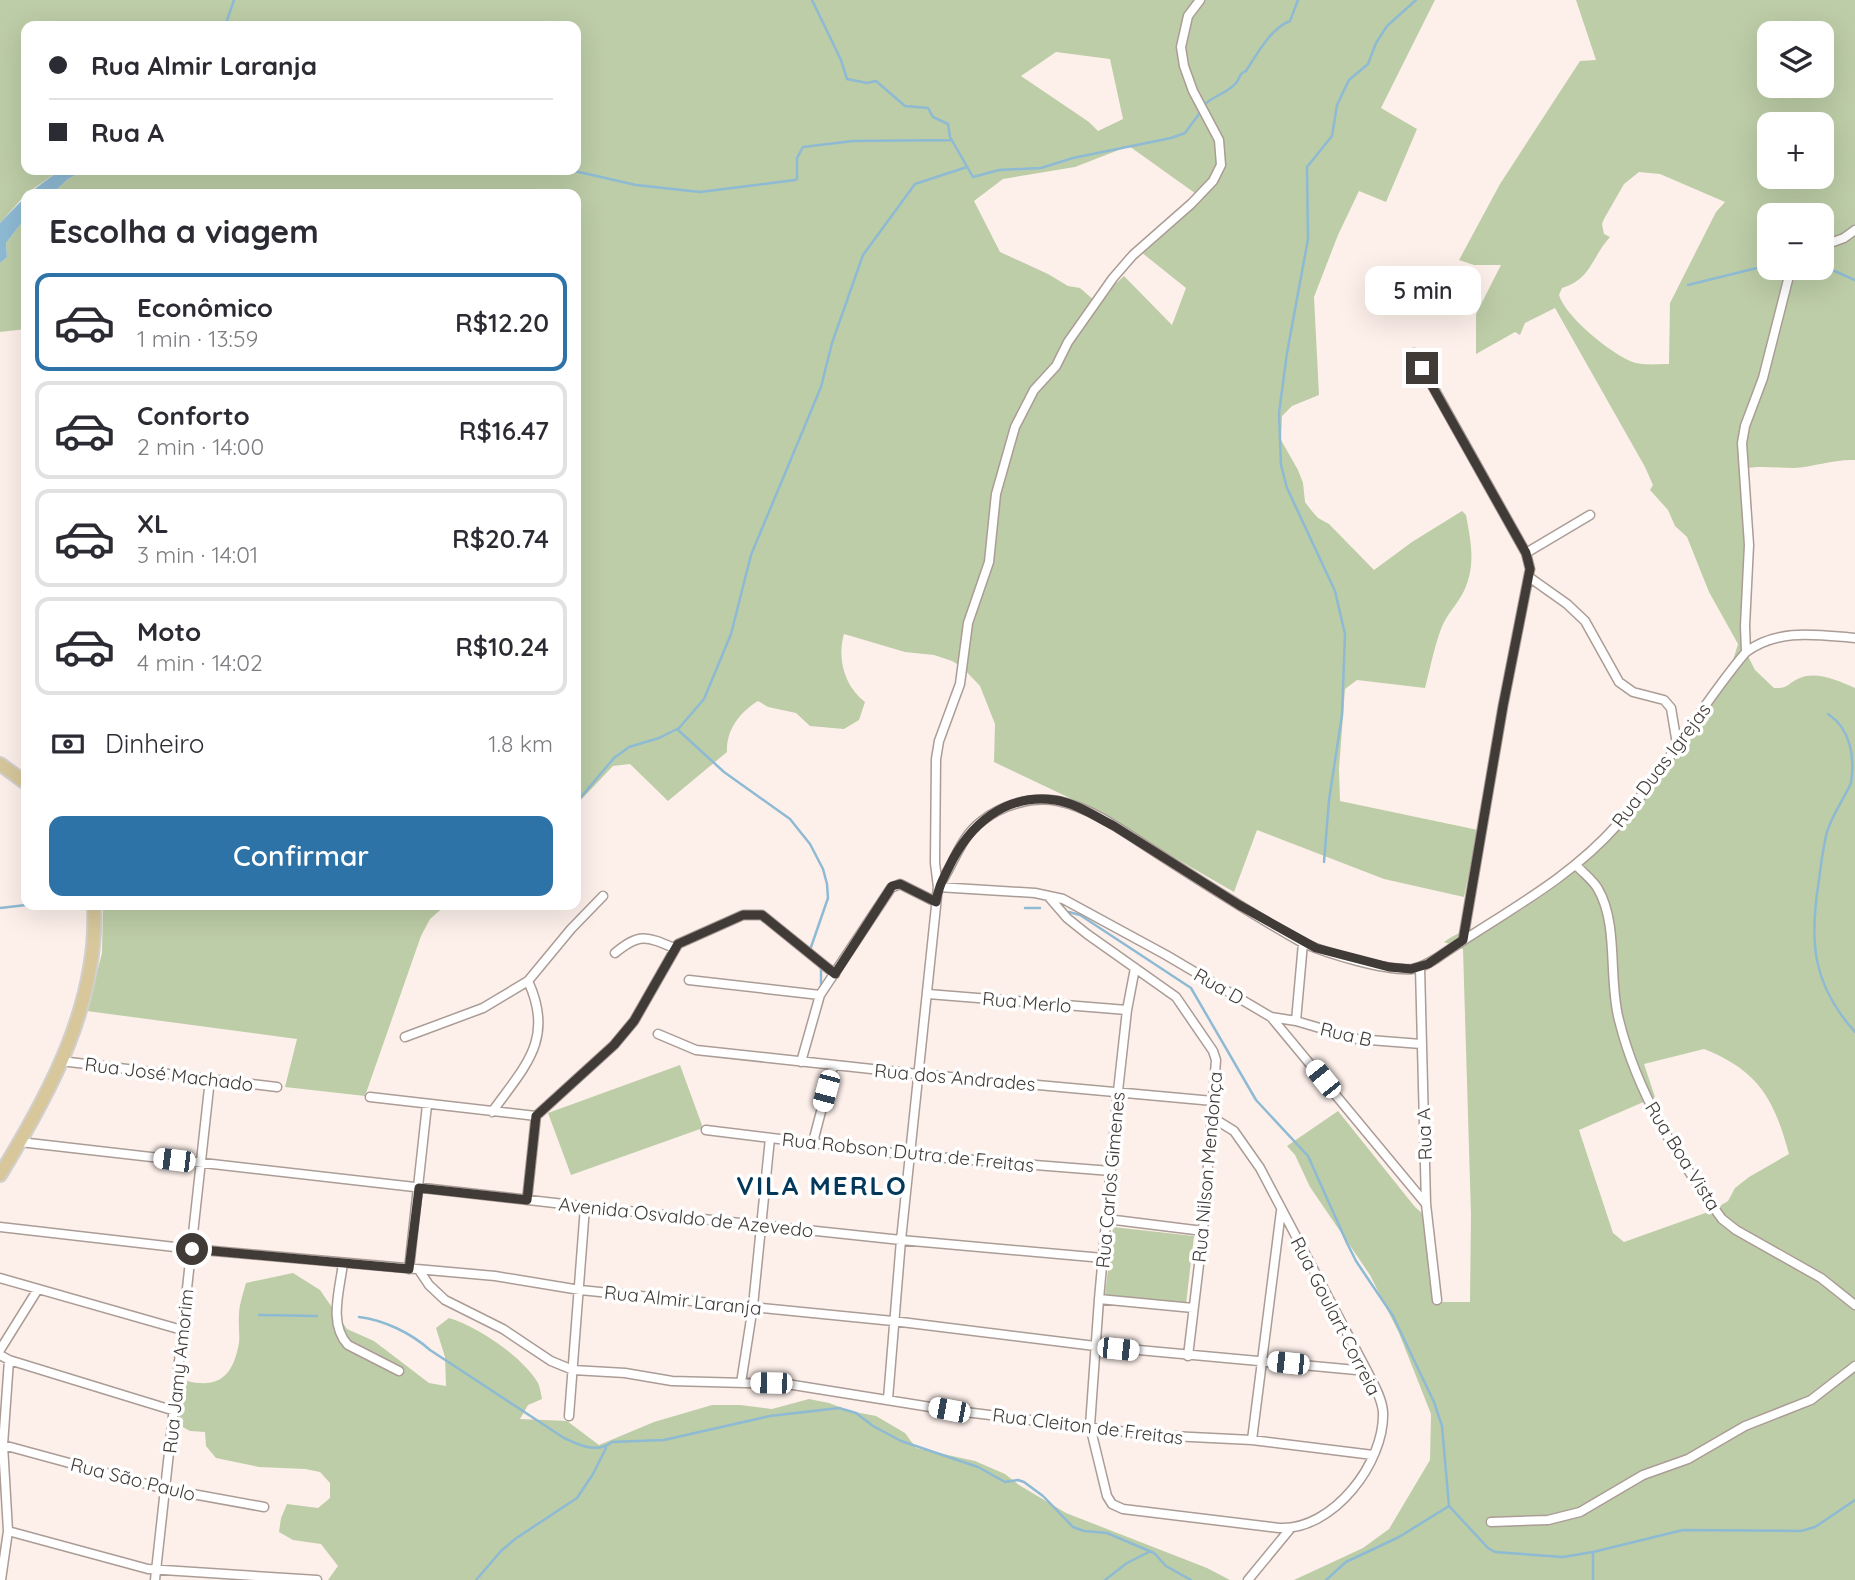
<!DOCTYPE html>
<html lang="pt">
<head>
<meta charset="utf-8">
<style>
	:root { --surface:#fff; --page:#f2f2f3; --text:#2b2b33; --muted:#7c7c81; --line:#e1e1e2; --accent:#2d73a8 }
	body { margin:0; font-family:Quicksand,sans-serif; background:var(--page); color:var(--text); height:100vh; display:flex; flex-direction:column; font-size:26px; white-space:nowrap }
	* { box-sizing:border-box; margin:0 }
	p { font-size:23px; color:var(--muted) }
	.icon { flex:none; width:38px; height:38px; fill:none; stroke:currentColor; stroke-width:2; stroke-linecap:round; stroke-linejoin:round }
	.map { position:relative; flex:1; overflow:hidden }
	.drawer { position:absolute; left:21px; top:189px; width:560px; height:721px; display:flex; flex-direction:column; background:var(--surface); border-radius:14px; box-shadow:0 7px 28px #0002 }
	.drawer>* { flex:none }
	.guide { position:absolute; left:21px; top:21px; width:560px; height:154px; border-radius:14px; box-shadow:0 7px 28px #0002; display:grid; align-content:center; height:154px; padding:0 28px; background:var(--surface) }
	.buttons { position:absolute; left:1757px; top:21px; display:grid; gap:14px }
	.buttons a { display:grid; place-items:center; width:77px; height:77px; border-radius:14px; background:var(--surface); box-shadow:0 7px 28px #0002; font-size:35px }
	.end { position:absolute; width:32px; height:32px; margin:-16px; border:9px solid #413b38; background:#fff; box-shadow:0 0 0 4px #fff }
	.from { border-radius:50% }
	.bubble { position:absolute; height:49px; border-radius:14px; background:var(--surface); box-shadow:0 7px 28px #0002; font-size:23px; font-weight:600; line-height:49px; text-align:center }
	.car { position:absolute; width:21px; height:42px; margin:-21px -10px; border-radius:9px; box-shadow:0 0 5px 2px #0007; background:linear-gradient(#fff 24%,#345 0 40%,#fff 0 76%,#345 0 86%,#fff 0) }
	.guide b { display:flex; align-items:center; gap:24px; height:66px; font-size:26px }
	.guide b+b { border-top:2px solid var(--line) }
	.guide i { width:18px; height:18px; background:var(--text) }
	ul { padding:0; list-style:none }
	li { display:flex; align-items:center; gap:21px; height:98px; margin:0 14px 10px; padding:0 14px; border:4px solid var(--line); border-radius:14px }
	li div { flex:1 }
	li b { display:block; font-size:26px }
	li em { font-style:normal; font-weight:600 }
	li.on { border-color:var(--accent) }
	li>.icon { width:63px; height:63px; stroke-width:1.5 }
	h2 { padding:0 28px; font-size:32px; line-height:84px }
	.pay { display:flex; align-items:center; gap:18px; height:77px; padding:0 28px; font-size:26px }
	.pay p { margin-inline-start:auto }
	.cta { display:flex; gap:14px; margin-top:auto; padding:14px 28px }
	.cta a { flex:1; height:80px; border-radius:14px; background:var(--accent); color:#fff; font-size:28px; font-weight:600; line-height:80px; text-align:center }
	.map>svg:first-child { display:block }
	.green { fill:#bdcda7; fill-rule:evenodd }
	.water { fill:#8ebad4 }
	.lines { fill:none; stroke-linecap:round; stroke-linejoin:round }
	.stream { stroke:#8ebad4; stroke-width:2.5 }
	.street-casing { stroke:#ab9c96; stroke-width:11 }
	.primary-casing { stroke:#d1d0cf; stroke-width:16 }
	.street { stroke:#fff; stroke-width:8 }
	.primary { stroke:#d7c79b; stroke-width:12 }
	.route { stroke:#413b38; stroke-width:9 }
	.labels { text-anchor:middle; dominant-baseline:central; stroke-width:7; stroke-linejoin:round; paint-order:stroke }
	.street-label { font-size:19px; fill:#413b38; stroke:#fff }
	.district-label { font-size:26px; font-weight:bold; letter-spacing:2px; fill:#03385b; stroke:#fff }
</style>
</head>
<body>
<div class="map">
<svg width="1855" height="1580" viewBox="0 0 1855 1580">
	<rect width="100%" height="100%" fill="#fdf0eb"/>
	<path class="green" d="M0,0H1435L1381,108L1417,129L1386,202L1359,191L1338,235L1314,297L1319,395L1292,406L1282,416L1281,440L1298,470L1303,483L1305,502L1311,510L1318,518L1329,524L1374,570L1412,542L1462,511L1466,515C1471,542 1476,565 1464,591C1457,605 1446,615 1441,629C1434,648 1430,669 1425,688L1357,680L1345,689L1339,769L1340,801L1478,830L1464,897L1384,879L1257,830L1234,892L1076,801L994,762L995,724L980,686L962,667L952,661L934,655L905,652L844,634C837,658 844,686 865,702L859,720L844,729L810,726L796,713L768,707L758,701C740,712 726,730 727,752L668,801L630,764L613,766L576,805V194H52L68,179L85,170H576V26H26V170H60L26,194L0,223ZM1056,52L1110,59L1123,119L1098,131L1089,122L1021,76ZM1129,146L1199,196L1141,252L1186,288L1172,325L1124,276L1096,302L1080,288L1068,286L1048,274L1000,252L974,201L1003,179L1075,167Z
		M1576,0H1855V460C1834,459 1814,467 1793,468C1775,468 1759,465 1742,469L1747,530L1744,648L1755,670L1774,688C1789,689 1787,683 1800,678C1818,671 1838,681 1855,688V1580H1294L1363,1548L1389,1529L1430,1460L1431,1414L1399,1333L1370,1275L1310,1187L1295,1155L1287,1146L1338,1111L1415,1207L1423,1214L1433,1302H1470L1471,1215L1463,949L1444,942C1465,927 1472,932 1494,924C1510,918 1526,907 1540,897C1603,855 1650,796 1691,733C1711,704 1729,678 1738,644L1709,592L1687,537L1675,526L1668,510L1650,490L1653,485L1645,467L1555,308L1525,323L1520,335L1515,332L1476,354V314L1501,265H1474L1459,260L1500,184L1580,61L1596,60ZM1769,33H1822V86H1769ZM1769,124H1822V177H1769ZM1639,172L1660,174L1725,202L1716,212L1670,303L1669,364C1657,364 1641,366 1630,361C1608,351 1566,317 1559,295L1562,288C1592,279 1592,256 1610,237L1604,234L1602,224L1604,219L1624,184ZM1769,215H1822V268H1769ZM1704,1049C1759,1071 1774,1099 1789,1154L1749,1177L1735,1188L1728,1201L1711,1211L1624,1242L1613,1233L1579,1130L1655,1097L1644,1064Z
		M26,217V329L0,332V263L7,257L6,243Z
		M103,905H446L430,919L421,936L365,1096L285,1087L297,1039L87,1011L102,953Z
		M680,1065L703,1128L571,1175L548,1113Z
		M1113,1227L1194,1236L1186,1304L1105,1295Z
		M293,1273L320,1290L347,1329L374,1341L429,1383L446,1386L445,1357L436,1328L449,1318C477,1326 523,1357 538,1383C540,1387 541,1394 542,1399L528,1405L520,1419L567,1421L599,1445L654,1422L712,1405H740L772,1409L809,1399L829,1403L850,1411L876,1416L905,1433L916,1448L975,1461L1005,1474L1019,1485L1066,1513L1207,1568L1230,1580H328L338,1566L321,1544L293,1540L279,1532L281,1518L287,1504L318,1508L330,1498V1483L320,1472L305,1469L259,1467L216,1458L206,1446L205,1432L190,1431L177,1424L187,1381C220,1389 233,1375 239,1343C240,1334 238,1324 239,1315C239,1305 243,1294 246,1283Z"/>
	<path class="water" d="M60,170H85L68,179L52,194H28Z
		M26,196V217L6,243L7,257L0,263V223Z"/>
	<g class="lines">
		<path class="stream" d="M812,0L841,60L847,79L867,83L876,81L905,106L928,108L933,117L948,124L950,137L973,177L999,170L1041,168L1073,158L1171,138L1185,133L1199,114
			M225,26L234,0
			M1203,106C1212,96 1228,93 1236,83C1241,77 1238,74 1246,71C1257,54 1271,28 1290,21L1298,0
			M570,170L636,185L700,192L795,180L797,179V158L803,147L853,141L952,140
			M1820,268L1830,269L1855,280
			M1688,285L1769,265
			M1828,714C1851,729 1855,758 1851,783C1844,799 1832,815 1827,832C1823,847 1821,864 1819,880C1809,941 1812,984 1855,1032
			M677,729L724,772L790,819L810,844L823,869L827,884L828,898L810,950
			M576,803L614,758L629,747L659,738L679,728L704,699L731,634L751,555L821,387L832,343L863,255L915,184L967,167
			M1324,862L1329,800L1342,715L1345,634L1335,591L1287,488L1281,465L1279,413L1287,353L1308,239L1307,167L1332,136L1337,105L1349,80L1368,64L1376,43L1387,26L1416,0
			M0,908L26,905
			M1025,908H1040
			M1069,912L1080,915L1191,988L1256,1100L1308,1156L1347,1243L1356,1261L1393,1316L1434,1402L1442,1426L1449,1506L1488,1548L1495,1552L1563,1557L1593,1552L1683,1530L1801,1531L1815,1527L1855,1500
			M821,988V967
			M259,1315L317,1316
			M359,1317C384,1320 411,1333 430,1350L564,1438C579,1445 597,1454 612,1442L664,1440L770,1416L839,1408L856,1413L873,1426L901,1441L978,1467L1005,1482L1018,1480L1024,1482L1043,1496L1073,1527L1084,1531L1107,1533L1154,1553L1166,1566L1191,1580
			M1593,1552V1580
			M476,1580L501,1551L515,1539L577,1498L593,1474L606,1448
			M1105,1580L1127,1563L1149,1552
			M1326,1580L1346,1562L1399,1537L1449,1506"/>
		<defs>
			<path id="street" d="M1822,246L1844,238L1855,230
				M1414,353L1526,553L1530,569L1503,706L1463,940
				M1526,553L1590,515
				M1529,577L1567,604L1585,621L1619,682L1633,692L1664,700L1671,708L1677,744
				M1746,652L1745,626L1749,545L1742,443L1745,426L1763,378L1791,268
				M1576,865C1583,873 1593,880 1598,889C1619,925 1608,980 1619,1020C1637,1093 1678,1159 1722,1219L1736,1230L1821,1278L1855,1305
				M938,887C954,865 959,838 982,821C1002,805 1032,796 1058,801C1093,808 1127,834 1157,853C1205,884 1253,915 1303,943C1329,954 1385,971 1412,969C1421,968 1429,963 1437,958C1499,915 1567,882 1618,824C1665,771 1700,706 1746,652C1779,628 1817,635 1855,638
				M938,887L1035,893L1063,899L1166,955L1271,1017L1426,1204
				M1048,896L1067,918L1087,934L1176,997L1213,1051L1216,1060L1203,1231L1188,1356
				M615,953C639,933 646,936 674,948
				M1420,967L1426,1204L1437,1300
				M1135,968L1127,1010L1118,1091L1099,1299L1090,1426L1107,1496L1112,1504L1123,1509L1279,1528C1333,1531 1385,1462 1383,1412C1382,1398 1373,1383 1367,1371L1260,1168L1234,1131L1213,1118
				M689,980L820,995
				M928,994L1127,1010
				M1271,1017L1296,1021L1357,1039L1421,1044
				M1296,1021L1303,943
				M658,1034L696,1050L918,1074L1213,1101
				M405,1037L483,1008L528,981L571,929L603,896
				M61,1061L277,1087
				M801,1062L820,995L891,888L900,884L936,902
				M370,1097L536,1116
				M492,1112C525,1066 555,1039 528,981
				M706,1130L909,1155L1111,1171
				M20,1142L590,1207L901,1240L1103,1258
				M813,1142L833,1066
				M527,1200L536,1116L614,1045L634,1021L678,944L743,915H762L835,974
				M1107,1219L1203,1231
				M0,1227L192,1249L495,1276L580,1290L893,1321L1095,1346L1367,1371
				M343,1263C340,1289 328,1324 348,1345L399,1371
				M409,1269L427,1105
				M419,1270L429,1285L445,1300L503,1329L551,1361L573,1370L625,1373L672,1381L787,1384L949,1410L1151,1435L1252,1440L1373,1455
				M0,1278L182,1330
				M1099,1299L1193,1308
				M0,1350L38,1289
				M0,1355L9,1360L175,1411
				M741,1383L753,1306L770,1138
				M888,1399L901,1240L938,887L935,863L936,759L939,741L960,684L968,623L989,562L996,494L1015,427L1034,390L1056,366L1068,342L1113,278L1133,255L1191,204L1213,181L1221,165L1219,140L1193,91L1184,66L1181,47L1188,16L1200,0
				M569,1416L585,1207
				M1252,1440L1281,1211
				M3,1445L165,1489L264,1507
				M1491,1522L1548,1520L1580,1512L1643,1475L1688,1459L1745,1426L1811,1400L1855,1366
				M8,1531L148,1569L317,1580
				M1,1580L8,1531L3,1445L9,1360
				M155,1580L210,1079
				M1248,1580L1290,1529"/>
			<path id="primary" d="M0,764L26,783
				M0,1175C50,1093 99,1003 94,905"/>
		</defs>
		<use href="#street" class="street-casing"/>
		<use href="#primary" class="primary-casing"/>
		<use href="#street" class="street"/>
		<use href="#primary" class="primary"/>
	</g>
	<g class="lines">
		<path class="route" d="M192,1249L409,1269L419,1188L527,1200L536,1116L614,1045L634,1021L678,944L743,915H762L835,974L892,886L900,884L936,902C938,888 943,879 949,867C969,825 1005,793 1055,800C1076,803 1096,817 1114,826L1239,905L1316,948L1389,967L1411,969L1428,964L1463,940L1503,706L1530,569L1526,553L1422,368"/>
	</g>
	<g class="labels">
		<g class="street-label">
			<text transform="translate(1661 765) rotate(-53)">Rua Duas Igrejas</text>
			<text transform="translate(1219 986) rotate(30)">Rua D</text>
			<text transform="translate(1027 1002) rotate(5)">Rua Merlo</text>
			<text transform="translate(1346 1034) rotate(13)">Rua B</text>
			<text transform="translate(169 1074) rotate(7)">Rua José Machado</text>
			<text transform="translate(955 1077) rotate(5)">Rua dos Andrades</text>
			<text transform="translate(1424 1134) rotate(-92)">Rua A</text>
			<text transform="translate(908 1152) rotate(6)">Rua Robson Dutra de Freitas</text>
			<text transform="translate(1683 1156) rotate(58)">Rua Boa Vista</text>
			<text transform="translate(1207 1167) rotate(-85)">Rua Nilson Mendonça</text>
			<text transform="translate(1110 1180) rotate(-85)">Rua Carlos Gimenes</text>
			<text transform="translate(686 1217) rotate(6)">Avenida Osvaldo de Azevedo</text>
			<text transform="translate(683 1300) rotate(6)">Rua Almir Laranja</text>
			<text transform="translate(1336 1316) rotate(63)">Rua Goulart Correia</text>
			<text transform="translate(178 1371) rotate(-84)">Rua Jamy Amorim</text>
			<text transform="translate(1088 1426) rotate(7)">Rua Cleiton de Freitas</text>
			<text transform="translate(133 1479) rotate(14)">Rua São Paulo</text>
		</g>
		<g class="district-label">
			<text x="822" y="1185">VILA MERLO</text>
		</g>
	</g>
</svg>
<div class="buttons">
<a><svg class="icon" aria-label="layers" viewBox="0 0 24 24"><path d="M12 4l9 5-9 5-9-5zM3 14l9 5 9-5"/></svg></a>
<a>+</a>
<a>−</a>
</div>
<i class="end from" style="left:192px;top:1249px"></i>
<i class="end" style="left:1422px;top:368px"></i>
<div class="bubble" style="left:1365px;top:266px;width:116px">5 min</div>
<i class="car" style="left:1323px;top:1079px;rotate:321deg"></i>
<i class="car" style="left:826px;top:1091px;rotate:195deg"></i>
<i class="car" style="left:174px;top:1160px;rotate:277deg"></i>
<i class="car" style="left:1118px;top:1349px;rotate:96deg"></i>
<i class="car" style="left:1288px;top:1363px;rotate:276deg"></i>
<i class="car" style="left:771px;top:1383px;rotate:271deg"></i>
<i class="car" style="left:949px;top:1410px;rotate:281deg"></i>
<div class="guide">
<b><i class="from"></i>Rua Almir Laranja</b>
<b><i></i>Rua A</b>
</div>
<section class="drawer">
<h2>Escolha a viagem</h2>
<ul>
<li class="on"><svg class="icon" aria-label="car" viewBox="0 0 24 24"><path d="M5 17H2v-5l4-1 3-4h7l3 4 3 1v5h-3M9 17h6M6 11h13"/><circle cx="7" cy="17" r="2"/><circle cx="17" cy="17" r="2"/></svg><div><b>Econômico</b><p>1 min · 13:59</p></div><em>R$12.20</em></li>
<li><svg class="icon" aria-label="car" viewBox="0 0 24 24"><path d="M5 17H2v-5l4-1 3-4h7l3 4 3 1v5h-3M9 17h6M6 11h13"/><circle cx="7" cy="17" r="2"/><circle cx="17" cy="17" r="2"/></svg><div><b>Conforto</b><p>2 min · 14:00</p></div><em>R$16.47</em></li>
<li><svg class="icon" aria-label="car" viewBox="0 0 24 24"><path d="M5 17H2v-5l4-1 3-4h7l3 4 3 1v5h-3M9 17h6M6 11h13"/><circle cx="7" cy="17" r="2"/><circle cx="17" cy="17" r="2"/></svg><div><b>XL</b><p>3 min · 14:01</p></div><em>R$20.74</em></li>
<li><svg class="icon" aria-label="car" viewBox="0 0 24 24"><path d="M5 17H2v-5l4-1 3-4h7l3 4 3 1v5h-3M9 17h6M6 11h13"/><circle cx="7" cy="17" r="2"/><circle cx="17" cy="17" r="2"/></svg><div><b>Moto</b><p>4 min · 14:02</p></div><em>R$10.24</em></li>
</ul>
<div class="pay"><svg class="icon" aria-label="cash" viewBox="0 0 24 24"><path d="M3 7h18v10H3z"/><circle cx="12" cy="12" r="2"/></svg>Dinheiro<p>1.8 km</p></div>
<div class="cta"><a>Confirmar</a></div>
</section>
</div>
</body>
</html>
